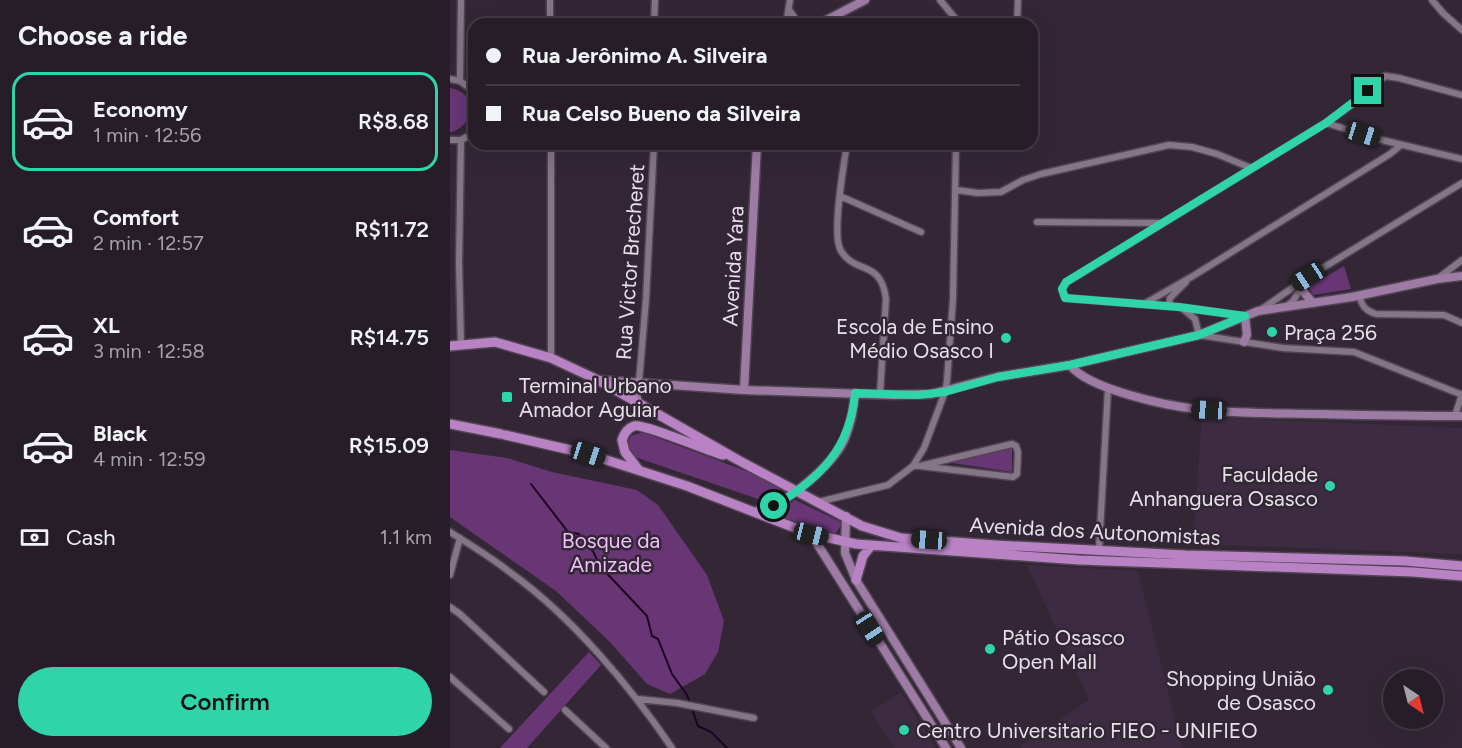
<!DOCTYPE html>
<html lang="en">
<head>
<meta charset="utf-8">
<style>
	:root { --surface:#261d28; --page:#2e2630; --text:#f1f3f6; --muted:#a4a2a8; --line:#423b45; --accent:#30d4a9 }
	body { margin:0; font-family:Figtree,sans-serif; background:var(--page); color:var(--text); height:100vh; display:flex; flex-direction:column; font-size:22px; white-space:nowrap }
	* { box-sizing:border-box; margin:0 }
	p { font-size:20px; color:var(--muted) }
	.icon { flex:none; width:33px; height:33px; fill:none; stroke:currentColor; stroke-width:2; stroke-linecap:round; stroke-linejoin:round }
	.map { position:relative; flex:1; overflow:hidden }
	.details { display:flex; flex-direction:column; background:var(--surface); width:450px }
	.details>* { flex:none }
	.top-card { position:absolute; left:18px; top:18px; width:570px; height:132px; border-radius:18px; box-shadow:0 6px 24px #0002,0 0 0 2px var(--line); display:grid; align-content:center; height:132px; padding:0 18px; background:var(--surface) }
	.needle { width:39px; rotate:145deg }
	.tools { position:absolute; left:933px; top:669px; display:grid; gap:12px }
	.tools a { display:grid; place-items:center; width:60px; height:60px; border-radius:50%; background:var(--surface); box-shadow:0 6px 24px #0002,0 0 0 2px var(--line); font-size:30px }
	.end { position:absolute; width:27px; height:27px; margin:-14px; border:8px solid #30d4a9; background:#111; box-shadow:0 0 0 3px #111 }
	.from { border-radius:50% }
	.car { position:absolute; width:18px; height:36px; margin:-18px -9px; border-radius:8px; box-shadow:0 0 4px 2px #0007; background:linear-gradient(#222 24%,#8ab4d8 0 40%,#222 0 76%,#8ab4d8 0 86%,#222 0) }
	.top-card b { display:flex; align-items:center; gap:21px; height:57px; font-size:22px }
	.top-card b+b { border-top:2px solid var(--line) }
	.top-card i { width:15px; height:15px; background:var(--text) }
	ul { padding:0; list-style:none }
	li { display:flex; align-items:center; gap:18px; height:99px; margin:0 12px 9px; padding:0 6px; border:3px solid transparent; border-radius:18px }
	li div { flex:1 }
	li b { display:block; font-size:22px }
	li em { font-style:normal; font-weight:600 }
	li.selected { border-color:var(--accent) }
	li>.icon { width:54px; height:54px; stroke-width:1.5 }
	h2 { padding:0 18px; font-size:27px; line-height:72px }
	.pay { display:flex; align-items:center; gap:15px; height:66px; padding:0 18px; font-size:22px }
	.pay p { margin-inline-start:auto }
	.button { display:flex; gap:12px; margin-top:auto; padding:12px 18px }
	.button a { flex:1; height:69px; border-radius:36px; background:var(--accent); color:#111; font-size:24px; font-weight:600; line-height:69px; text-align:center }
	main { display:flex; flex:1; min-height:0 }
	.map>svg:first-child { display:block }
	.built { fill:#3d2c41 }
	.green { fill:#683674 }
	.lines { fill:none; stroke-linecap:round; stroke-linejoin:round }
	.stream { stroke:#1e0224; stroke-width:2 }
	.street-casing { stroke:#504552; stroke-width:9 }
	.secondary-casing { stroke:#504552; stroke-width:11 }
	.primary-casing { stroke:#504552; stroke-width:12 }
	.street { stroke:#847587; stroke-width:6 }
	.secondary { stroke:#9e7ba5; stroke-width:8 }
	.primary { stroke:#b882c4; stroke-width:9 }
	.route { stroke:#30d4a9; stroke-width:8 }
	.poi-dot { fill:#30d4a9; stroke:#332736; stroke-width:2 }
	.labels { text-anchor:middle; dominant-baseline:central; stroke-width:5; stroke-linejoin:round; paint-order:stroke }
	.street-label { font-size:21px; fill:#e7dfe9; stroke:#332736 }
	.poi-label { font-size:21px; fill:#e7dfe9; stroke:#332736; text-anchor:start }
	.park-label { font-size:21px; fill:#efbffa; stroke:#332736 }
</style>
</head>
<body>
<main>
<section class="details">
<h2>Choose a ride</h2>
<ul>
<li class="selected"><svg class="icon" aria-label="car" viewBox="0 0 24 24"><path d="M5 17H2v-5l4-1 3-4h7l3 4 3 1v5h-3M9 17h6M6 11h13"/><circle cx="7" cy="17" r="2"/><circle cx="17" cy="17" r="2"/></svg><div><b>Economy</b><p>1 min · 12:56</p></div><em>R$8.68</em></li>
<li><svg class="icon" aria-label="car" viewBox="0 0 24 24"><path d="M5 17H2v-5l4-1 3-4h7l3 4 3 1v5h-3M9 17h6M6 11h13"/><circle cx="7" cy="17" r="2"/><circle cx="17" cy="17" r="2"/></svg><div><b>Comfort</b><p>2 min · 12:57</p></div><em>R$11.72</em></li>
<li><svg class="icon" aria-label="car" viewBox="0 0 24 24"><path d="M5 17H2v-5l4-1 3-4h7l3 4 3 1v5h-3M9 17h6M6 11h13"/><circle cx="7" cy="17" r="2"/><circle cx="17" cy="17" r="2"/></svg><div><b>XL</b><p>3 min · 12:58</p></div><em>R$14.75</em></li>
<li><svg class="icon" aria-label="car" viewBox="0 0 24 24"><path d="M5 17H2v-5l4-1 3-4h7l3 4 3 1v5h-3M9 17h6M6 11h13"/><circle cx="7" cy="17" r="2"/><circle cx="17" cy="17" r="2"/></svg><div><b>Black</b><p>4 min · 12:59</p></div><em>R$15.09</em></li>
</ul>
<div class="pay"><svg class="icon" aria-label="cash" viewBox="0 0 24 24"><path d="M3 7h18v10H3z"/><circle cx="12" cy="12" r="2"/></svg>Cash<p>1.1 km</p></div>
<div class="button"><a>Confirm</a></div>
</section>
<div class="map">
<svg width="1012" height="748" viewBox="0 0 1012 748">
	<rect width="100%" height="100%" fill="#332736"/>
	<path class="built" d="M752,417L1012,428V554L743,544Z
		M577,565L688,571L732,748H568L639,700Z
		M451,692L486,748H444L421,712Z"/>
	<path class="green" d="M0,88C27,92 26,124 2,132H0Z
		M894,266L901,289L863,295L859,287Z
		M192,432L328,483L330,491L324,498L314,501L182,456L177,443L181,436Z
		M562,448V472L496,462Z
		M0,450L57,458L102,472L187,490L208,505L257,575L274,621L268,652L255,674L220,694L197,684L160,642L106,591L0,517Z
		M345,500L393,523L385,534L320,514Z
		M139,652L151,665L77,748H50Z"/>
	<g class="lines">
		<path class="stream" d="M81,484L118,532L129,534L144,553L149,565L197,616L202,636L208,639L222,674L237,695L248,726L261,732L277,748"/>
		<defs>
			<path id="street" d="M100,0V24
				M490,0L510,24
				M982,0L993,13L1012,30
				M340,11L349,24
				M204,24L205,0
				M336,24L340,0
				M567,24L568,0
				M0,79L10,81L24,91
				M10,81L11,0
				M876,123L932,140L1012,159
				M0,140H11L24,133
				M11,140L9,263L11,344
				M101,144V358
				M397,144C394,164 381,236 391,251C406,275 431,259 436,299L430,394
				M506,190L528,193L551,192L573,180L591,174L719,145L742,147L767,154L801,168
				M390,196L471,232
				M587,222L711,223
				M987,279L1012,260
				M910,296C911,306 916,311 926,314L994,315L1012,323
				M694,304L743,276L940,154L951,145
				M838,305L843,301L852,287
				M719,306L720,298L736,282
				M732,308L745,319L749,335L833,348L904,352L1010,394L1011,397L1005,416
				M809,311L858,277L1012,183
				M792,316L729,307L615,298L612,289L617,282L876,123L912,97L935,76L949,78L1012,95
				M189,382L196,299L204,144
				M463,466H470L563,477L567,474L568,452L566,446L562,444L470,466
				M368,502L438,485L463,466L474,448L495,392L497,381L503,299L506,144
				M0,532C21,545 42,558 61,573C122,617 180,686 222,748
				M649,550L658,388
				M0,575L10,538
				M0,607L10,614L94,692
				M0,677L59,729
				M188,699L227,703L304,718
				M115,710L156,748"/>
			<path id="secondary" d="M369,24L415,0
				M851,289L863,303
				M794,342L797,335L795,316
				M620,365C638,389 717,406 747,409C786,414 826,413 866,414C914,415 963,416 1012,416
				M149,380L294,390L444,395L481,394L547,377L620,365L749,335L808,311L902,297L987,279L1012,276
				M294,390L307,144
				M188,402L185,391L189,382
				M304,512C312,509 319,508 326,504C349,492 385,462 395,438C401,423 404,408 405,393
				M396,516L395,553L406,580L511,748
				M361,534L496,748"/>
			<path id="primary" d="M0,346L45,342L101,358L148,380L288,460L412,526L451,538L545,545L735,555L955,561L1012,566
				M0,424L51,434
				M55,435L138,454L237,486L358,533L406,544L629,560L963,572L1012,576
				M188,469L175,452L172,440C174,434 178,428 184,426C193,423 258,451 273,455
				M406,580L413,556L421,546"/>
		</defs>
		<use href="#street" class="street-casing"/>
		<use href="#secondary" class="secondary-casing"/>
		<use href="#primary" class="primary-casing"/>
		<use href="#street" class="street"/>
		<use href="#secondary" class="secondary"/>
		<use href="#primary" class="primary"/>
	</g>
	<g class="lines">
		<path class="route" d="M324,506C371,478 400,448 405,393L468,395L495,392L548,377L620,365L749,335L795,316L729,307L615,298L612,289L616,282L876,123L918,91"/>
	</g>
	<g class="poi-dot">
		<circle cx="822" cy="332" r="6"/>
		<circle cx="556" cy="338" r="6"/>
		<rect x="51" y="391" width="12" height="12" rx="3"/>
		<circle cx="880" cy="486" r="6"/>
		<circle cx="540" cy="649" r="6"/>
		<circle cx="878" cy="690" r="6"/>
		<circle cx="454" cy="730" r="6"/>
	</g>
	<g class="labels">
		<g class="street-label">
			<text transform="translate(180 262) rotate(-86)">Rua Victor Brecheret</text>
			<text transform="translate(283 266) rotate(-87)">Avenida Yara</text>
			<text transform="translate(645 531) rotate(3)">Avenida dos Autonomistas</text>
		</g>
		<g class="poi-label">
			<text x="544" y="326" text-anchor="end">Escola de Ensino<tspan x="544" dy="24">Médio Osasco I</tspan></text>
			<text x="834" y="332">Praça 256</text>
			<text x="69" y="385">Terminal Urbano<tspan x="69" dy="24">Amador Aguiar</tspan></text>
			<text x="868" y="474" text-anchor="end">Faculdade<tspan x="868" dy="24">Anhanguera Osasco</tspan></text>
			<text x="552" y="637">Pátio Osasco<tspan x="552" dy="24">Open Mall</tspan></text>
			<text x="866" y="678" text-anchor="end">Shopping União<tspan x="866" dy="24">de Osasco</tspan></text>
			<text x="466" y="730">Centro Universitario FIEO - UNIFIEO</text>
		</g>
		<g class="park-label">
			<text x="161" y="540">Bosque da<tspan x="161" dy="24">Amizade</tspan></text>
		</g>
	</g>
</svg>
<div class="tools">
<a><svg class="needle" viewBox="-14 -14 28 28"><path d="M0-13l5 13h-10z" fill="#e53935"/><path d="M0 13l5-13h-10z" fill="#a4a2a8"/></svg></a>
</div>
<i class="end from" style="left:324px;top:506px"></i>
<i class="end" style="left:918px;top:91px"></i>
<i class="car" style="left:913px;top:134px;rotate:107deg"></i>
<i class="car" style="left:858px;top:277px;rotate:237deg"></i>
<i class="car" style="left:759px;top:410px;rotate:273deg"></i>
<i class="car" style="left:138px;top:454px;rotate:108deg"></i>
<i class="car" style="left:361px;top:534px;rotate:104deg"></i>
<i class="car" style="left:479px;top:540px;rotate:274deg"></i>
<i class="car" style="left:420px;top:628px;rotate:147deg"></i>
<div class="top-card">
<b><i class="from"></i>Rua Jerônimo A. Silveira</b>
<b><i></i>Rua Celso Bueno da Silveira</b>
</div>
</div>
</main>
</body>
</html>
